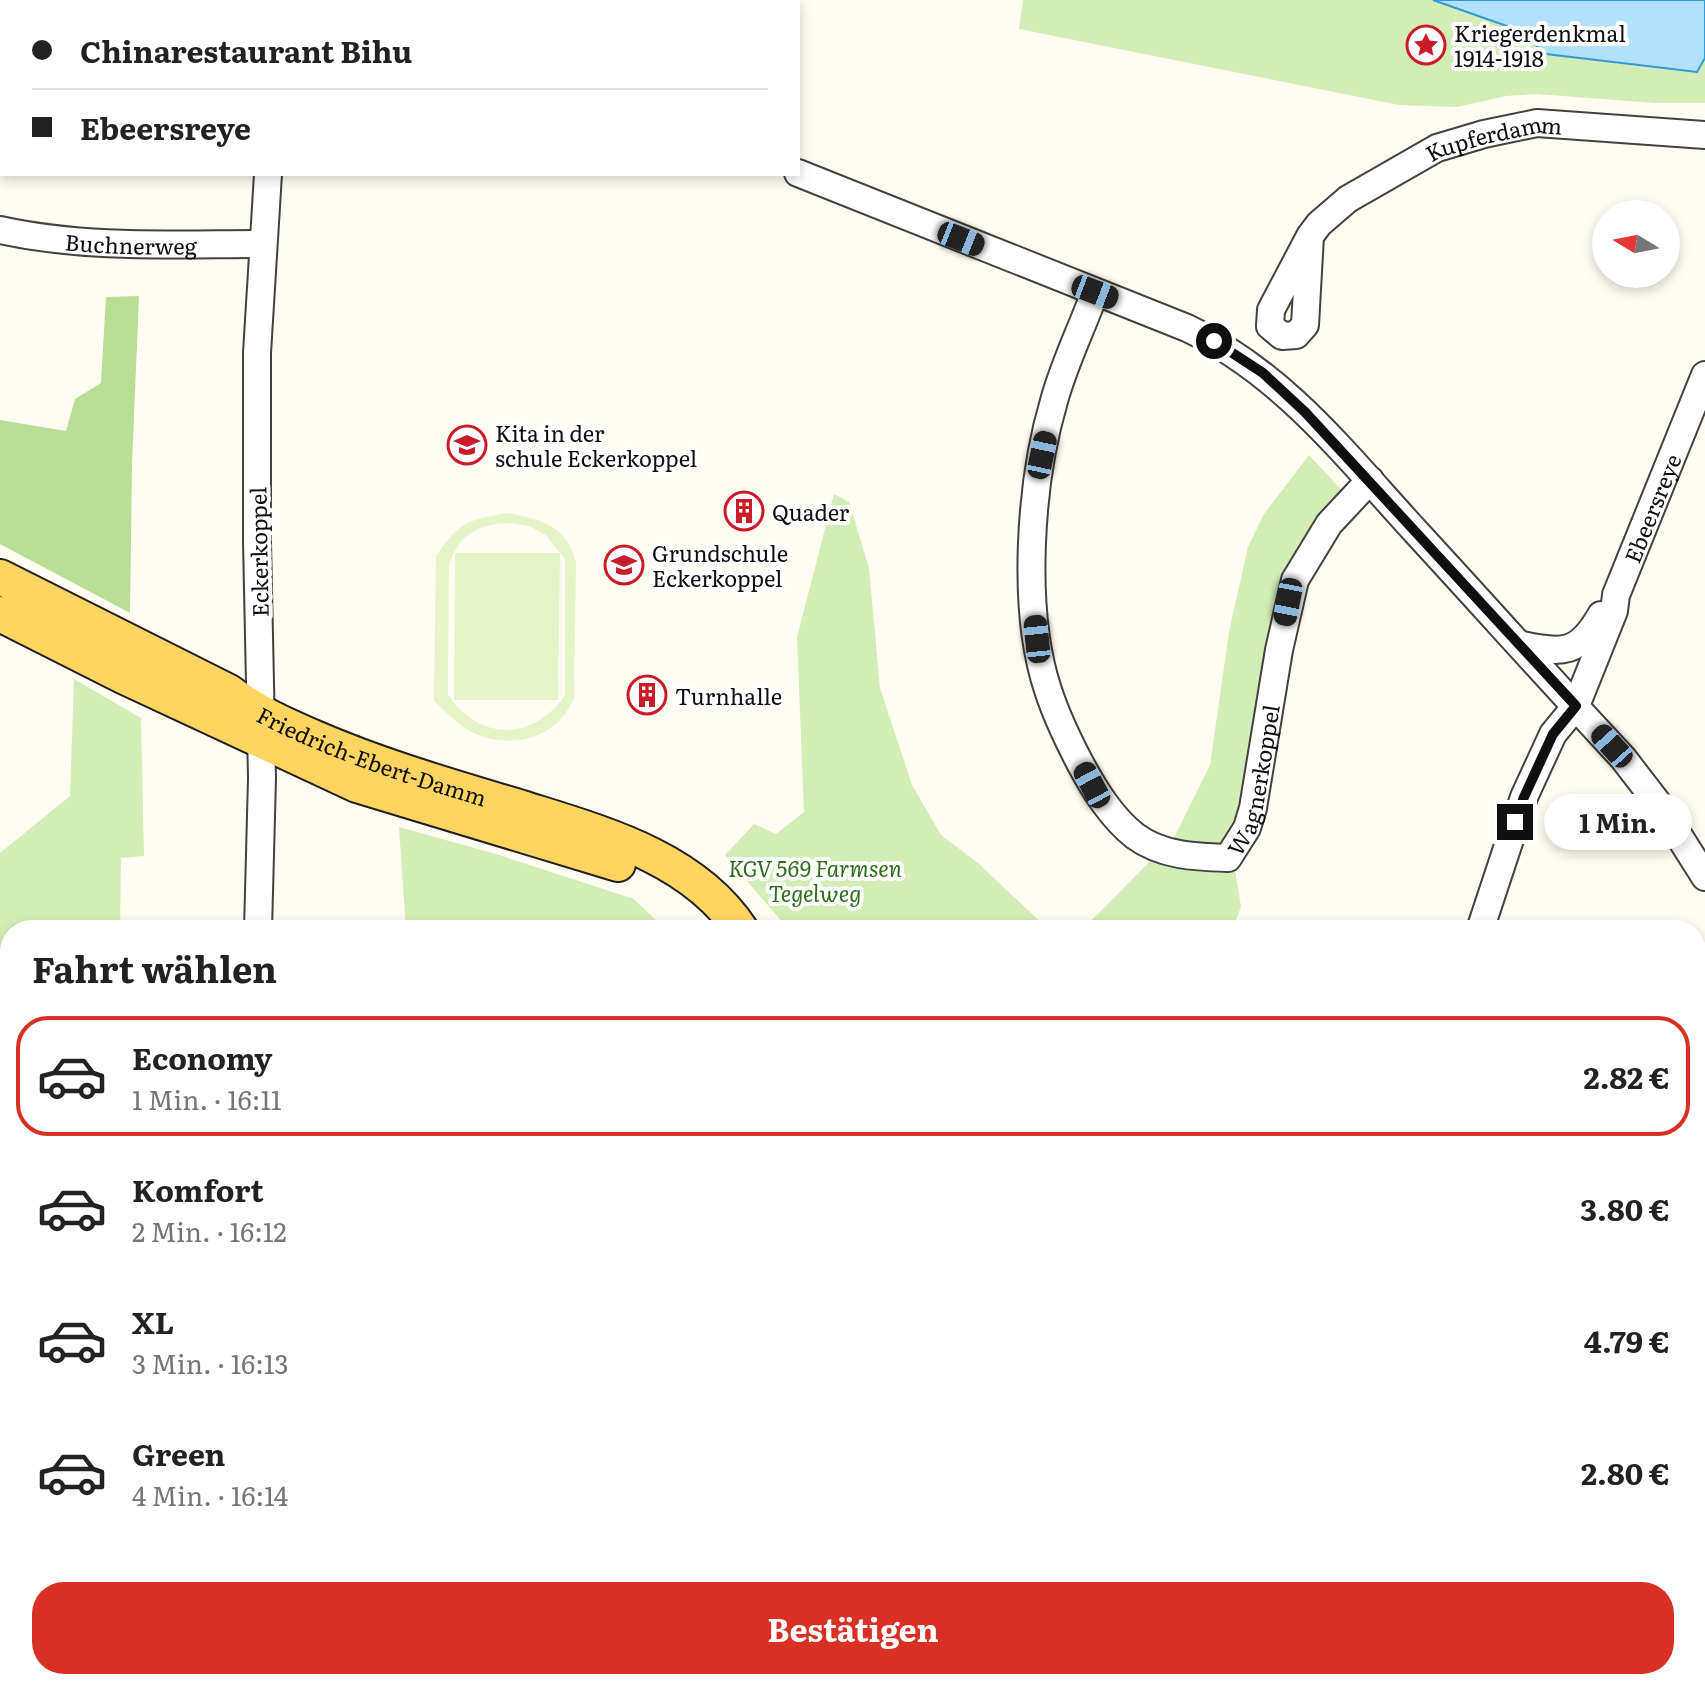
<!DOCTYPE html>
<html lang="de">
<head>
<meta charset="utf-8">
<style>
	:root { --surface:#fff; --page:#f6f6f6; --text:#222; --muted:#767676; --line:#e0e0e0; --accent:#d93025 }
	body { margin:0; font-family:Literata,serif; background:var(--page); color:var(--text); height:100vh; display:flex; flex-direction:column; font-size:30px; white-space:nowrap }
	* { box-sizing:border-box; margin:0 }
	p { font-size:26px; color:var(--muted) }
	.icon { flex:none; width:44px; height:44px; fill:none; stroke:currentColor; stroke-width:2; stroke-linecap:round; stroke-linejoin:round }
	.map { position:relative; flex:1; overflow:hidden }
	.sheet { position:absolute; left:0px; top:920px; width:1706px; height:770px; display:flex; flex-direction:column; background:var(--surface); border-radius:32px 32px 0 0; box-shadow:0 4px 12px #0003 }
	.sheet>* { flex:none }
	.hud { position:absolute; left:0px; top:0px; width:800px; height:176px; box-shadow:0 4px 12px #0003; display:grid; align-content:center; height:176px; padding:0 32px; background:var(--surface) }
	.needle { width:52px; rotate:280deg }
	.fabs { position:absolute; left:1592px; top:200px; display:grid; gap:16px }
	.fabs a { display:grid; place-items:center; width:88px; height:88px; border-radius:50%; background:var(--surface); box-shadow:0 4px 12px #0003; font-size:40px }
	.end { position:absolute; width:36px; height:36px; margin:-18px; border:10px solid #0f0f0f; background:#fff; box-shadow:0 0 0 4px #fff }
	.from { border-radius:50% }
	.bubble { position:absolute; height:56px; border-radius:28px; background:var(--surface); box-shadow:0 4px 12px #0003; font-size:26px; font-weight:700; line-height:56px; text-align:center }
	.car { position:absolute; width:24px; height:48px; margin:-24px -12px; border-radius:10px; box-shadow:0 0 6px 2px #0007; background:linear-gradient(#222 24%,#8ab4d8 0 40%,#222 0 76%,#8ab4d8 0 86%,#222 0) }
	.hud b { display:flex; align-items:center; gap:28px; height:76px; font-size:30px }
	.hud b+b { border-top:2px solid var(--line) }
	.hud i { width:20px; height:20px; background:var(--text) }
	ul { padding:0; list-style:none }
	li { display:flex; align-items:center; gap:24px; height:120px; margin:0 16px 12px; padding:0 16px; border:4px solid transparent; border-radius:32px }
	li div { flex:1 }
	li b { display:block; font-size:30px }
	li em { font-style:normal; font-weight:700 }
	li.selected { border-color:var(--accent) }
	li>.icon { width:72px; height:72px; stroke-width:1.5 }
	h2 { padding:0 32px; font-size:36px; line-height:96px }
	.cta { display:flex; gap:16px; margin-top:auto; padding:16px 32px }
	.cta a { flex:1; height:92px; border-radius:32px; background:var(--accent); color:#fff; font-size:32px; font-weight:700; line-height:92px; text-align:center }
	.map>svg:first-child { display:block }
	.green { fill:#d4edb7 }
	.forest { fill:#b8df95 }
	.pitch { fill:#e6f4ca; fill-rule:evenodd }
	.water { fill:#b1e1fb; stroke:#329ad8; stroke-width:2 }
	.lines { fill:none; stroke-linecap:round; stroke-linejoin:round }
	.minor-casing { stroke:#424242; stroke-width:30 }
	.major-casing { stroke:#202020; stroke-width:38 }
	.minor { stroke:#fff; stroke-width:26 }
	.major { stroke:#ffd561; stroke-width:34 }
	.rail-casing { stroke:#cb1b28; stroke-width:8 }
	.rail { stroke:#fff; stroke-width:5; stroke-dasharray:15; stroke-linecap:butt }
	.route { stroke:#0f0f0f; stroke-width:10 }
	.labels { text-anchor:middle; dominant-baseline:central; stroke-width:8; stroke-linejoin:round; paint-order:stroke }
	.poi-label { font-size:22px; fill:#0f0f0f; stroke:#fff; text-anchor:start }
	.street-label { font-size:22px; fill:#0f0f0f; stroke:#fff }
	.park-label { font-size:22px; font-style:italic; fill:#2d6d19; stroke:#fff }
</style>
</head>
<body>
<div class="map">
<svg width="1705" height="1689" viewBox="0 0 1705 1689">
	<rect width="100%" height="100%" fill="#fffcf1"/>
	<path class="green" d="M1023,0H1433L1518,30L1546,54L1696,72L1705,58V103H1655L1536,94L1506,96L1457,107L1399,105L1019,29Z
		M1309,455L1356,505L1336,521L1296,605L1234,863L1241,907L1232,930H1082L1175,836L1210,765L1229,632L1248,547L1264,514Z
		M834,494L849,502L869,568L880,688L912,785L941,835L978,863L1049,930H789L725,855L754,824L776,834L804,812L797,637Z
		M74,679L141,718L144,856L121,858L120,930H10V1569H0V853L70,796Z
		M399,827L496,854L634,899L666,930H406Z
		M650,1680H747L753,1686L762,1682L780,1685L782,1680H818L821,1689H679Z
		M1149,1680H1321L1318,1689H1191L1153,1685Z"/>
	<path class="forest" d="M139,296L132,464L130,613L0,544V420L66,431L75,399L101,383L106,297Z"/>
	<path class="pitch" d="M509,513C542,520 567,525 576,563L574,697C559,740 506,752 468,730C455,722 445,711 434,701L436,556C459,522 469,519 509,513ZM510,523L529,526L546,535L565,559V695C534,741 478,742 448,694L449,566C458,534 479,524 510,523Z
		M455,553H560L558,700H454Z"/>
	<path class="water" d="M1433,0H1705V58L1697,72L1546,54L1518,30Z
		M818,1680H1149L1153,1685L1191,1689H821Z"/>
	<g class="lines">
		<defs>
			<g id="minor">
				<path d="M489,0L492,2"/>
				<path d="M279,2L280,0"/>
				<path d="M798,173L1187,328C1283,373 1347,457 1417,533C1486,608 1554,684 1623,758L1660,806L1705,877"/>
				<path id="s1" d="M0,230C86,249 175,244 263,244"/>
				<path id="s2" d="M1310,236L1305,325L1296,335L1282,336L1270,326L1271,310L1310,236L1319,224L1348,199L1437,148L1484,134L1537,123L1705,135"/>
				<path id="s3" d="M1095,292C1082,328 1064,364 1054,401C1030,482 1021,609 1048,690C1056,715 1068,740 1080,763C1094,789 1111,817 1135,836C1162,856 1196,857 1228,858L1247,828L1253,808L1279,650L1295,580L1329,524L1370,480"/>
				<path d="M1522,645C1563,654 1579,654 1601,615"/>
				<path d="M258,930L262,778L257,541V353L268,174"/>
				<path id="s4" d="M1480,930L1524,797L1553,734L1576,706L1614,611L1616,595L1705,375"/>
				<path d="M1696,1228L1705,1241"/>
				<path d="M263,1680L264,1689"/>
				<path d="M1640,1680V1689"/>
				<path d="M1349,1683L1371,1689"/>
			</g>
			<g id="major">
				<path id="s5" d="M0,577L229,692C255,712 285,725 315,738C382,767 452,787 522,808C601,833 693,857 741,930"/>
				<path d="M0,614L123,676L357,785L618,864"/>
				<path d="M1696,1412L1705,1416"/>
				<path d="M1696,1443L1705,1449"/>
			</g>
		</defs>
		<use href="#minor" class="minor-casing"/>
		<use href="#major" class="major-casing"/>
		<use href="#minor" class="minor"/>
		<use href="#major" class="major"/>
		<defs>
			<path id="rail" d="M0,1659L14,1689"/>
		</defs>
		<use href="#rail" class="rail-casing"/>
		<use href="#rail" class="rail"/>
	</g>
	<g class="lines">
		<path class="route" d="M1214,341L1263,373L1305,412L1576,706L1553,734L1524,797L1515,822"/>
	</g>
	<defs>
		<symbol id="sight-ring" viewBox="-11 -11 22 22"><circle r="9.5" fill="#fff" stroke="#cb1b28" stroke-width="1.5"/><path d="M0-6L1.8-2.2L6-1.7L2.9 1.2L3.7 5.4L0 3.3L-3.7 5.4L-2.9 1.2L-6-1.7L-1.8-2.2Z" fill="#cb1b28"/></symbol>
		<symbol id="school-ring" viewBox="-11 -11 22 22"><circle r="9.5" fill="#fff" stroke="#cb1b28" stroke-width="1.5"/><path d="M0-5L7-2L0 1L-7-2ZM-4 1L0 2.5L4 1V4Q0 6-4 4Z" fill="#cb1b28"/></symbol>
		<symbol id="building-ring" viewBox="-11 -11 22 22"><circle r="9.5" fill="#fff" stroke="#cb1b28" stroke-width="1.5"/><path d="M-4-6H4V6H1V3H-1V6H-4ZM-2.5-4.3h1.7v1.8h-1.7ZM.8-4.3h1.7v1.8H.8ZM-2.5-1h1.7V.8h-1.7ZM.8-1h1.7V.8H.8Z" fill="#cb1b28"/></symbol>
	</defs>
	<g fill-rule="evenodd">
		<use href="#sight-ring" x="1404" y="23" width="44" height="44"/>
		<use href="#school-ring" x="445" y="423" width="44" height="44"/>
		<use href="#building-ring" x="722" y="489" width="44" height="44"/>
		<use href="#school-ring" x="602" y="543" width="44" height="44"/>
		<use href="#building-ring" x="625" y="673" width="44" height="44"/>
	</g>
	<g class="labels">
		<g class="poi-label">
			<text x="1454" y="32">Kriegerdenkmal<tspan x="1454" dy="25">1914-1918</tspan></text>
			<text x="495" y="432">Kita in der<tspan x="495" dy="25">schule Eckerkoppel</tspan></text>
			<text x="772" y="511">Quader</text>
			<text x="652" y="552">Grundschule<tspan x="652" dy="25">Eckerkoppel</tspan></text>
			<text x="675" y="695">Turnhalle</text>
		</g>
		<g class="street-label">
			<text stroke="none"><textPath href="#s2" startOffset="446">Kupferdamm</textPath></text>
			<text stroke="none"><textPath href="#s1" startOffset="132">Buchnerweg</textPath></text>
			<text stroke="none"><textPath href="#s4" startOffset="458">Ebeersreye</textPath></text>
			<text transform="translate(258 552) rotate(-91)">Eckerkoppel</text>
			<text stroke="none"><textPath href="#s5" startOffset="414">Friedrich-Ebert-Damm</textPath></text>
			<text stroke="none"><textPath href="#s3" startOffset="762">Wagnerkoppel</textPath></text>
		</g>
		<g class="park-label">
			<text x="815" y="867">KGV 569 Farmsen<tspan x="815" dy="25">Tegelweg</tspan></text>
		</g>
	</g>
</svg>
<div class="fabs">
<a><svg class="needle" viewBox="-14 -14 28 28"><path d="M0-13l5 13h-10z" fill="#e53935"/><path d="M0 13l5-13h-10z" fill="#767676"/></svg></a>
</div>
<i class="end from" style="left:1214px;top:341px"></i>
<i class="end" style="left:1515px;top:822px"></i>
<div class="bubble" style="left:1544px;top:794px;width:148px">1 Min.</div>
<i class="car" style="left:961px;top:239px;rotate:112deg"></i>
<i class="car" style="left:1095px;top:292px;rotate:111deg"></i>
<i class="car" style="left:1042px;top:455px;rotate:12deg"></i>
<i class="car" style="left:1288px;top:602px;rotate:191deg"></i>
<i class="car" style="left:1037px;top:639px;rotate:354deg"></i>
<i class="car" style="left:1612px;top:746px;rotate:318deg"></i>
<i class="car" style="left:1092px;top:785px;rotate:332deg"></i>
<div class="hud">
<b><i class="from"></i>Chinarestaurant Bihu</b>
<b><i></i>Ebeersreye</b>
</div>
<section class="sheet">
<h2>Fahrt wählen</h2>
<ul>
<li class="selected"><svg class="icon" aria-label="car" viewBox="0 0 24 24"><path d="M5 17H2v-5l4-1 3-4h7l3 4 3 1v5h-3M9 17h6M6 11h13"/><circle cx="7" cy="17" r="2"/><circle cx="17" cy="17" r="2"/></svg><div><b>Economy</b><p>1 Min. · 16:11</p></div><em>2.82 €</em></li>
<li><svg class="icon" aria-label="car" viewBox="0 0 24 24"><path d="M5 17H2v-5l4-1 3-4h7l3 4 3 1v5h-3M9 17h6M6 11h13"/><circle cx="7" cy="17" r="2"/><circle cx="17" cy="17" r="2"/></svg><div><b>Komfort</b><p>2 Min. · 16:12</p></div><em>3.80 €</em></li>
<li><svg class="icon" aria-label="car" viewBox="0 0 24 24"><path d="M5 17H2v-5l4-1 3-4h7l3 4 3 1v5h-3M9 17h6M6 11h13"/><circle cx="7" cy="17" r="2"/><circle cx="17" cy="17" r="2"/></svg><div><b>XL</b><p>3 Min. · 16:13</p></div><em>4.79 €</em></li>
<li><svg class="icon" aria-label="car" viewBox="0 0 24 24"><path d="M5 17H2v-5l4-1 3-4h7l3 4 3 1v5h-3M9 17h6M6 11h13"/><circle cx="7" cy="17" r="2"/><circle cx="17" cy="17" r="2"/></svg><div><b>Green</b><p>4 Min. · 16:14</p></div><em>2.80 €</em></li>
</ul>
<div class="cta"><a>Bestätigen</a></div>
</section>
</div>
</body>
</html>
